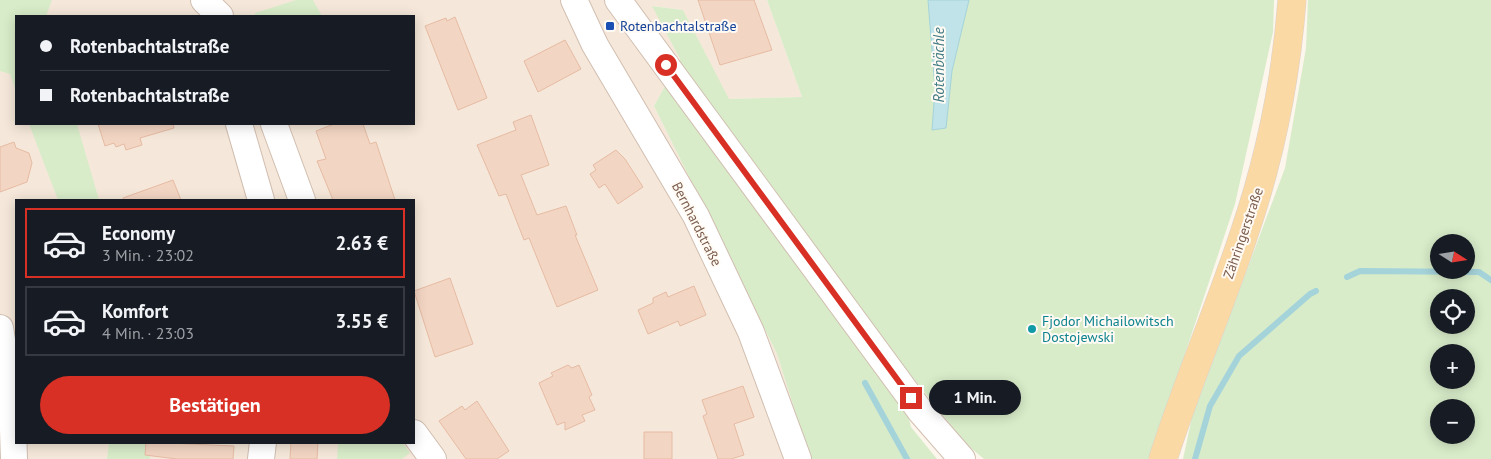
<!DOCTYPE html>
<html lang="de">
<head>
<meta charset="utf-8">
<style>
	:root { --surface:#171b24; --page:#20242c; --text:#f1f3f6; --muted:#9ea1a6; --line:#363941; --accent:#d93025 }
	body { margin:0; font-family:"PT Sans",sans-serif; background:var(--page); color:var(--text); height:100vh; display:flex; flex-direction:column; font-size:19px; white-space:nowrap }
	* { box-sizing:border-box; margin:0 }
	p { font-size:16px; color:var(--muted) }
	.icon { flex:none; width:28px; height:28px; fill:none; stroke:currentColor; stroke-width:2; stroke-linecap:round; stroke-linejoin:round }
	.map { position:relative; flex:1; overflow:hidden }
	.details { position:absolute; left:15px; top:199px; width:400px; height:245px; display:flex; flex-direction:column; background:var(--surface); border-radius:0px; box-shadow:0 2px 12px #0003 }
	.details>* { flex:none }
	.hud { position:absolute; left:15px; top:15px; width:400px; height:110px; border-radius:0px; box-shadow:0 2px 12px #0003; display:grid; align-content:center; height:110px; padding:0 25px; background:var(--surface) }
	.needle { width:32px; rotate:102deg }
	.buttons { position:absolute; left:1430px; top:234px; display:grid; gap:10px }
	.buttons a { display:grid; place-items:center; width:45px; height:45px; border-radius:50%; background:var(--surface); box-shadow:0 2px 12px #0003; font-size:25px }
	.end { position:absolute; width:22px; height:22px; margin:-11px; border:6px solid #d93025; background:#fff; box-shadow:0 0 0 2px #fff }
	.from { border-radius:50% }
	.bubble { position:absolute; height:35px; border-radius:18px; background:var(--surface); box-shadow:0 2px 12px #0003; font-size:16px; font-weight:800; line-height:35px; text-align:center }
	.hud b { display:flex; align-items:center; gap:18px; height:48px; font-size:19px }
	.hud b+b { border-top:1px solid var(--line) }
	.hud i { width:12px; height:12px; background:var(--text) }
	ul { padding:9px 0 0; list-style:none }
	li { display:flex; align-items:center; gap:15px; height:70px; margin:0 10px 8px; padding:0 15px; border:2px solid var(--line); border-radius:0px }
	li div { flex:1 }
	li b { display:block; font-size:19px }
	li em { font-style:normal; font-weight:800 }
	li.on { border-color:var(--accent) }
	li>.icon { width:45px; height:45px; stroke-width:1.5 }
	.button { display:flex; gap:10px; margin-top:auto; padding:10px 25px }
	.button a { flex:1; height:58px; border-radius:30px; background:var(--accent); color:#fff; font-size:20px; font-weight:800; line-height:58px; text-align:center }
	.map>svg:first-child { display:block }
	.residential { fill:#f5e8da; fill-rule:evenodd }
	.green { fill:#d8ecc9; fill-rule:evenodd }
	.water { fill:#bfe3e8; stroke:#a5d3da }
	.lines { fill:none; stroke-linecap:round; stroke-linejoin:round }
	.stream { stroke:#a5d3da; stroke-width:6 }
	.building { fill:#f3d5c3; stroke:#e6bba3 }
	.minor-casing { stroke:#d1beb0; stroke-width:28 }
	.major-casing { stroke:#dad1cd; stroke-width:29 }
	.minor { stroke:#fff; stroke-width:26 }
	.major { stroke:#fbd9a5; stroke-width:28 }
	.route { stroke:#d93025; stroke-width:6 }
	.transit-dot { fill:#1a4fb4; stroke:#fffaf3; stroke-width:2 }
	.culture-dot { fill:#0f9aa8; stroke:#fffaf3; stroke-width:2 }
	.labels { text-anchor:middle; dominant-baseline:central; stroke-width:4; stroke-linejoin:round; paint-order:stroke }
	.transit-label { font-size:14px; fill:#164399; stroke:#fffaf3; text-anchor:start }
	.street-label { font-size:14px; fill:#7a5c4d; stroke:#fffaf3 }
	.culture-label { font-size:14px; fill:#0d838f; stroke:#fffaf3; text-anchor:start }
	.water-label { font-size:15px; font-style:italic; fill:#437c86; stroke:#fffaf3 }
</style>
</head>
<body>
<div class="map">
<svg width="1491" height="459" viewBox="0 0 1491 459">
	<rect width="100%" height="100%" fill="#fdf6ec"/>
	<path class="residential" d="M0,0H767L802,97L728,99L683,10L653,6L680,59L654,106L777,354L810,459H0ZM16,16H414V124H16ZM16,200H414V442H16Z"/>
	<path class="green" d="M0,0H52L46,16H16V91L10,74L0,71Z
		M296,0H313L322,16H255V13Z
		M767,0H1274L1273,32L1235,204L1150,459H984L966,444L893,353L911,427L937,459H810L777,354L654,106L680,59L652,6L683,10L729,99L802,97Z
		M1308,0H1491V459H1183L1192,417L1285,168L1306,48ZM1439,242H1466V270H1439ZM1439,298H1466V325H1439ZM1439,352H1466V380H1439ZM1439,408H1466V435H1439Z
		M29,124H77L99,200H58Z
		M109,443H149L150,459H107Z
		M338,443H403L410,453L402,459H337Z"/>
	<path class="water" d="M928,0H969L952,71L946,128L932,130L935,89Z"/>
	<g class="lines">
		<path class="stream" d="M1347,277L1360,271L1479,272L1491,280
			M865,383L907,459
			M1195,459L1210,406L1239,356L1310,294L1316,291"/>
	</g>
	<path class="building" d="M698,0H754L772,50L720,65Z
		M455,17L487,98L458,110L425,26L446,18L447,21Z
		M565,40L581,69L538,92L524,61Z
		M531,115L549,165L521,175L537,215L566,206L577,235H575L598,290L557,307L529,238L524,240L506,194L499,196L477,145L516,130L513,122Z
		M98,124H173L174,128L140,138L142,145L126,150L124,144L116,147L114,143L105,146Z
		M334,124H363L370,144L376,142L395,200H333L317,161L326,159L316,131Z
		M14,142L16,148L29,153L32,163L27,182L0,192V147Z
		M616,150L625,159L643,187L618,204L605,184L599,188L590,174L596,170L593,165Z
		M173,180L181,200H124L123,198Z
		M450,278L473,344L435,357L414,291Z
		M694,286L706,315L680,326L678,321L648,334L638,310L653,303V298L666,292L668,297Z
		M568,365L572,368L579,365L592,395L589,397L595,410L582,415L585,421L565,430V422L557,425L539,383L553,376L551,373Z
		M743,386L754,417L734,424L744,455L731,459H718L703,416L707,414L702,400Z
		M477,401L509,451L497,459H466L439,421L462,406L465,410Z
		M644,432H672V459H644Z
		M146,442L234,446L233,459H177L145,455Z
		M291,442H318L317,459H290Z"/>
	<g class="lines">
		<defs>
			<path id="minor" d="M204,0L220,16
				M574,0L595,45L696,216L751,332L798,459
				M618,0L921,412L962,459
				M239,124L261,200
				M274,124L302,200
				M0,328L12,400L14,459
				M414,433L433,459
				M261,459L263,442"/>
			<path id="major" d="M1163,459C1187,383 1219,310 1244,234C1270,158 1286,80 1292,0"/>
		</defs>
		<use href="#minor" class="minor-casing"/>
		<use href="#major" class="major-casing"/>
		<use href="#minor" class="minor"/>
		<use href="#major" class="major"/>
	</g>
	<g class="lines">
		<path class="route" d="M666,65L911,398"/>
	</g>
	<rect class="transit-dot" x="605" y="21" width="10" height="10" rx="2.5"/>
	<circle class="culture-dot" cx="1032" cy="329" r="5"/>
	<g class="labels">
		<g class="transit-label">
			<text x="620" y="26">Rotenbachtalstraße</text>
		</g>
		<g class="street-label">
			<text transform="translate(697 224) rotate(63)">Bernhardstraße</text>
			<text transform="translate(1243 233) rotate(-71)">Zähringerstraße</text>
		</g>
		<g class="culture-label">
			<text x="1042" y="321">Fjodor Michailowitsch<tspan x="1042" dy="16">Dostojewski</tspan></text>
		</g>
		<g class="water-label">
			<text transform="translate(938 65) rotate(-90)">Rotenbächle</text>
		</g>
	</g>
</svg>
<div class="buttons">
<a><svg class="needle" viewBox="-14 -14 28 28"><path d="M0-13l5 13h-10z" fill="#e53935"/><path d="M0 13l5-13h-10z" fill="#9ea1a6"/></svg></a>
<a><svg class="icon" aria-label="locate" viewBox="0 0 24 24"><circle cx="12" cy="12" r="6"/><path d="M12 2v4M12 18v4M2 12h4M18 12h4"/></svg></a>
<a>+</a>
<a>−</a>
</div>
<i class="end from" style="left:666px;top:65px"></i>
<i class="end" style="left:911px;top:398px"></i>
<div class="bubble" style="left:929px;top:380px;width:92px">1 Min.</div>
<div class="hud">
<b><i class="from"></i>Rotenbachtalstraße</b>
<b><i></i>Rotenbachtalstraße</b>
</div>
<section class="details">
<ul>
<li class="on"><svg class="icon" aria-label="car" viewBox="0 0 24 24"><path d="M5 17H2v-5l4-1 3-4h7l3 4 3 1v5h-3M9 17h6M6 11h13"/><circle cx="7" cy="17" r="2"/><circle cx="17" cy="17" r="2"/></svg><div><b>Economy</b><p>3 Min. · 23:02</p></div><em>2.63 €</em></li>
<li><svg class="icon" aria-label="car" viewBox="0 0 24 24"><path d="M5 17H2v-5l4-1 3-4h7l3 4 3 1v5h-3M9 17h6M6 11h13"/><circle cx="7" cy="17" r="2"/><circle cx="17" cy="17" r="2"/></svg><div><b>Komfort</b><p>4 Min. · 23:03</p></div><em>3.55 €</em></li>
</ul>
<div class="button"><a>Bestätigen</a></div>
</section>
</div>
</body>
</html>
